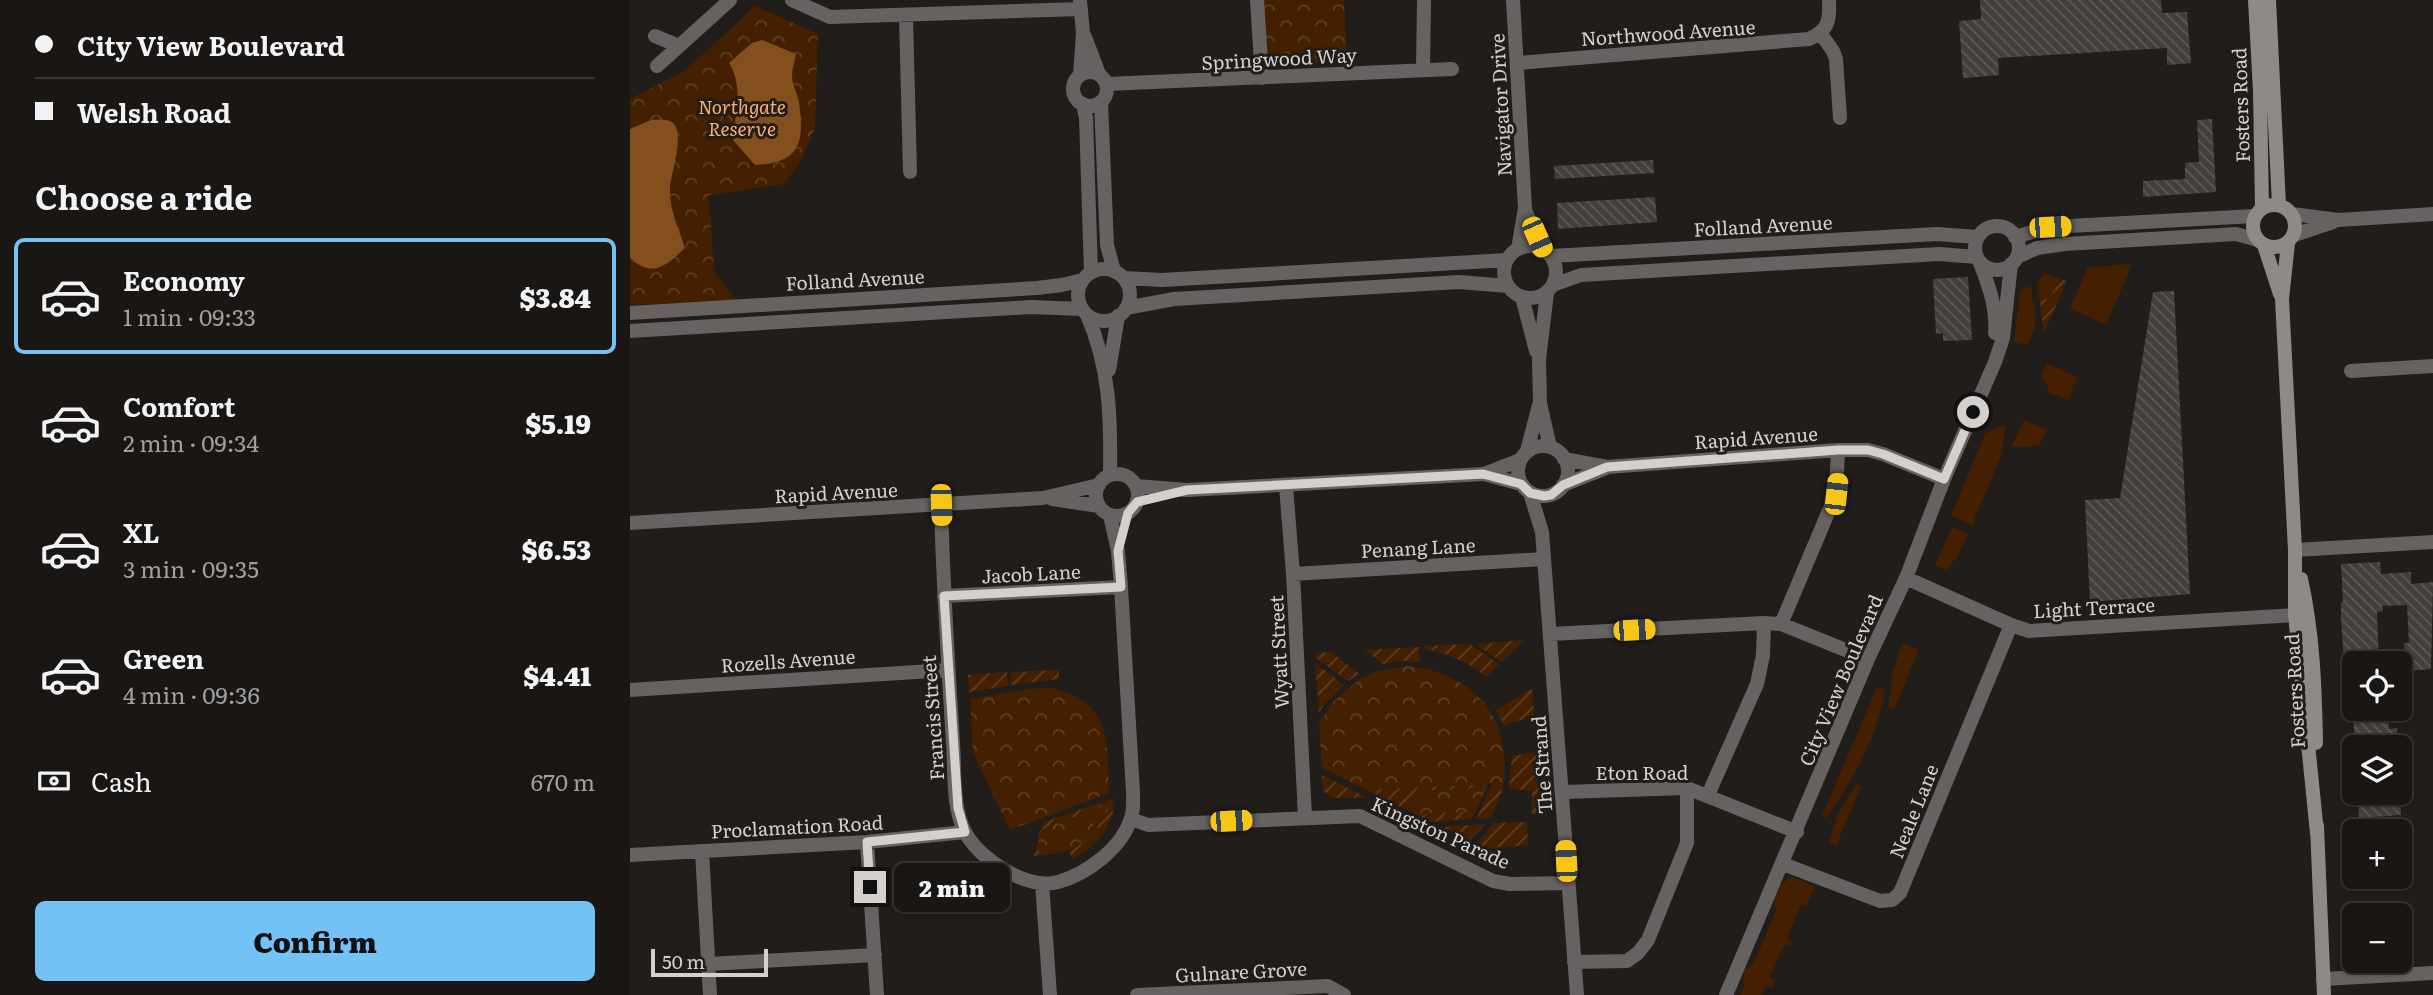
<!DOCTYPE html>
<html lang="en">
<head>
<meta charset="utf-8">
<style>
	:root { --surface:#191614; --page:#262322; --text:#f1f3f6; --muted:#9f9fa0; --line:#373534; --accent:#73c1f5 }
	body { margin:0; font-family:Literata,serif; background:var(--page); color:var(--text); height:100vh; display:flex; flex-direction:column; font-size:26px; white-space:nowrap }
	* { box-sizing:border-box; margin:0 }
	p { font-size:23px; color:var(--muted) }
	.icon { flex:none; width:38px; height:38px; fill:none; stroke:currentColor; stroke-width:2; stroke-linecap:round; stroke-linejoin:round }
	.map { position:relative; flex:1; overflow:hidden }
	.drawer { display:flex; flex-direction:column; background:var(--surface); width:630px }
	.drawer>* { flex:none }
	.guide { display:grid; align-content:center; height:154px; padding:0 35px; background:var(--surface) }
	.controls { position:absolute; left:1712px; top:651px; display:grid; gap:14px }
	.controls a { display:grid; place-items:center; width:70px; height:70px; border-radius:10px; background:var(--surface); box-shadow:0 2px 5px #0004,0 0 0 2px var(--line); font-size:35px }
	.scale { position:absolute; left:21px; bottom:18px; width:117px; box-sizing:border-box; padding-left:7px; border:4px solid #d3d0ce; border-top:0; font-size:19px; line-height:24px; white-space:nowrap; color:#d3d0ce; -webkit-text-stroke:5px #211d1a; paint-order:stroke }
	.end { position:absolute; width:32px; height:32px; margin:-16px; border:9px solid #d3d0ce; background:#111; box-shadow:0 0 0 4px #111 }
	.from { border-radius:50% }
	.bubble { position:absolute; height:49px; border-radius:10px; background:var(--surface); box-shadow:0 2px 5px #0004,0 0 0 2px var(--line); font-size:23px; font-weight:800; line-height:49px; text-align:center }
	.car { position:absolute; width:21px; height:42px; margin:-21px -10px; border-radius:9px; box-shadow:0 0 5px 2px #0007; background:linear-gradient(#f5c518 24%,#345 0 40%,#f5c518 0 76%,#345 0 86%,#f5c518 0) }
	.guide b { display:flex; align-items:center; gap:24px; height:66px; font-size:26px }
	.guide b+b { border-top:2px solid var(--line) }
	.guide i { width:18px; height:18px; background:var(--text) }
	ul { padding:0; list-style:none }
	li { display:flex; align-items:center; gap:21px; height:116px; margin:0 14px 10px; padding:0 21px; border:4px solid transparent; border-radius:10px }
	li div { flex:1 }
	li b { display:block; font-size:26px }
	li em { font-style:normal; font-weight:800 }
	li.active { border-color:var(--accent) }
	li>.icon { width:63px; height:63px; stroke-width:1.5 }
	h2 { padding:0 35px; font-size:32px; line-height:84px }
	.pay { display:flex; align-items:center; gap:18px; height:77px; padding:0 35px; font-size:26px }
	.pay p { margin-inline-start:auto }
	.button { display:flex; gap:14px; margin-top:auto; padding:14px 35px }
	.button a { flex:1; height:80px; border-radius:10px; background:var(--accent); color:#111; font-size:28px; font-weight:800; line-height:80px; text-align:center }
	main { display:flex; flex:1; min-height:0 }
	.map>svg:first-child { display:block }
	.grass { fill:#442000 }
	.park { fill:url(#park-crowns) }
	.garden { fill:url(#garden-furrows) }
	.water { fill:#834f1d }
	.building { fill:url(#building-back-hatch) }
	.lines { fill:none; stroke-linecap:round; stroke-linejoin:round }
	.minor { stroke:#656261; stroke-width:14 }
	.tertiary { stroke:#656261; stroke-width:14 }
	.secondary { stroke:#8d8a87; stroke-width:14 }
	.route { stroke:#d3d0ce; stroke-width:9 }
	.labels { text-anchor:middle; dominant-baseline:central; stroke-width:6; stroke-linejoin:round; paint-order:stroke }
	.street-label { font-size:19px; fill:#d3d0ce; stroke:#211d1a }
	.park-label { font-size:19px; font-style:italic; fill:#fdae6b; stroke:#211d1a }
</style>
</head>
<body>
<main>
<section class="drawer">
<div class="guide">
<b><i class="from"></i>City View Boulevard</b>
<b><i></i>Welsh Road</b>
</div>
<h2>Choose a ride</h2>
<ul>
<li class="active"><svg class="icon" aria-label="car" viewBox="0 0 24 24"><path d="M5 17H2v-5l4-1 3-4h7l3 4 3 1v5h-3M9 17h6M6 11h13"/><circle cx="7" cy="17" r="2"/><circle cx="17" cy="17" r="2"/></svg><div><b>Economy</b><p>1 min · 09:33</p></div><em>$3.84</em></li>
<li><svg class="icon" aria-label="car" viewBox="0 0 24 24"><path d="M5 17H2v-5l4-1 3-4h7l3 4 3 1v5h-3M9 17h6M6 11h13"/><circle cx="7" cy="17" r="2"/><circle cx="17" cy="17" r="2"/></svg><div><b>Comfort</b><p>2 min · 09:34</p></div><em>$5.19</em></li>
<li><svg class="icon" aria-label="car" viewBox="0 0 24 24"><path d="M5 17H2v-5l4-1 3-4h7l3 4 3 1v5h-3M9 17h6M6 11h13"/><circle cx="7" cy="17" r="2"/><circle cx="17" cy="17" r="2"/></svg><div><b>XL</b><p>3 min · 09:35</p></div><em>$6.53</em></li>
<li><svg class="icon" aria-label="car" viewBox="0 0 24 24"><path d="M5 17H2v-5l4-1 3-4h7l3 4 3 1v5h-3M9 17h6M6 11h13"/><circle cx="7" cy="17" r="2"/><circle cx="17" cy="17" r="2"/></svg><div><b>Green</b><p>4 min · 09:36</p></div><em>$4.41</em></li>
</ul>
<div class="pay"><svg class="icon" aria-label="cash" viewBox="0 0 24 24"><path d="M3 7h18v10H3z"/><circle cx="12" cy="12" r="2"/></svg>Cash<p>670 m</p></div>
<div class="button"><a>Confirm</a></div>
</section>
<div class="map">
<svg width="1803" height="995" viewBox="0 0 1803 995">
	<defs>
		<pattern id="park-crowns" width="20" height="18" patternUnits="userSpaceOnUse" patternTransform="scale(1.75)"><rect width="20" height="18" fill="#442000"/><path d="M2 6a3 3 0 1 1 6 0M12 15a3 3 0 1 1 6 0" fill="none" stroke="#5e3f24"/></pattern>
		<pattern id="garden-furrows" width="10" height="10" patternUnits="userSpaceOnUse" patternTransform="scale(1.75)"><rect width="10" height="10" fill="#442000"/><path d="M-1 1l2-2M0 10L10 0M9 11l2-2" fill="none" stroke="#5e3f24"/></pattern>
		<pattern id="building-back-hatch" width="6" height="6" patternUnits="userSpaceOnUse" patternTransform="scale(1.75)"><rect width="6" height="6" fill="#433f3b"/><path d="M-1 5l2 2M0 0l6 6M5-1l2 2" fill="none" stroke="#5d5a56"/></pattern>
	</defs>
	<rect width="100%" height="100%" fill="#211d1a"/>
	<path class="grass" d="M1502,264L1478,321L1474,324L1440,308L1458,267Z
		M1415,273L1431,279L1418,300L1409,297L1407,283Z
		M1401,286L1406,325L1398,345L1384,342L1390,290Z
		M1416,363L1449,378L1442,388L1444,390L1439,400L1419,393L1417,385L1411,378Z
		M1394,420L1417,429L1409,446L1381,447Z
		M1376,424L1372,453L1342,525L1321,516L1355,434Z
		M1322,527L1338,534L1328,556L1316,570L1305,565Z
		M1272,643L1289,650L1264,710L1258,707L1263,671Z
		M1247,687L1255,690C1248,736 1223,780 1196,818L1192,816Z
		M1226,784L1231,786L1206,846L1199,843L1207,816Z
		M1162,877L1185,886L1176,907L1171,905L1157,938L1162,940L1160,946L1154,945L1140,977L1146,980L1142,988L1136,986L1132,995H1110L1115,983L1112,975L1115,969L1123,965L1147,908L1143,900L1151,884Z"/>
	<path class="park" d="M630,0H714L717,62L643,65L633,51Z
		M125,6L188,34L185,128L172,159L154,184L79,195L84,271L107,301L0,305V99L55,71Z
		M777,666C843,673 881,715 874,783L736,790L692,768L689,724L704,701L730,679L745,672Z
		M422,688C483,703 477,742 479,793L380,830L343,753L340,699L395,689Z
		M856,788L845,813H812L791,817L777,810L789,791Z
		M479,800V808L472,822L463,825L468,829C451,844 436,855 412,855L407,848L411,829L437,817H451Z"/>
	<path class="garden" d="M1431,279L1437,281L1414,333L1409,297L1418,300Z
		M895,640L872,662L845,644Z
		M840,644L869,664L857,677C838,662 818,653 794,649V646Z
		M789,647L790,662L769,661L753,664L734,650Z
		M701,652L729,674L718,681L685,657V653Z
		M685,663L714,685L695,703L689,713Z
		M429,670V679L381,685L380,672Z
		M377,672L378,686L339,692L338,675Z
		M902,688L904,715L874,726L866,710Z
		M906,752L910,815H902V791L879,789L882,756Z
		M692,775L738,798H702L693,791Z
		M863,783H874L868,803L860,818L846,819Z
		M858,784L852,795L855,788L789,791L777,810L736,790Z
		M484,798C485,827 467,845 443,859L438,850L451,844L468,829L463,824L472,822L479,808V800Z
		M472,802V806L451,817H437L419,825L417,829H411L407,848L412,855L404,856L412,823Z
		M839,812L845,813L842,819L799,822L791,817L799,813Z
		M897,822L898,845L854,849L846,844L864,823Z
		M855,824L839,841L812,827Z"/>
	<path class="water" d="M132,40L166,54C165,61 162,69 162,76C162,85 168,94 169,103C175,144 169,163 125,165L103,140C105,114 114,87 99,63L122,43Z
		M21,120C28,120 38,118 43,123C55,135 41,173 40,188C39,209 49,229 55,248C37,265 23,279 0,258V129Z"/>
	<path class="building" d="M1350,0H1531L1532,13L1557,12L1561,63L1537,65V48L1368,58L1369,75L1333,78L1329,21L1351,19Z
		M1582,119L1586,192L1513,197V181L1555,179V163L1569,162L1567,120Z
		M1023,160L1024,173L925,179L924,166Z
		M1025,197L1027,222L928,229L927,203Z
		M1338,277L1342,340L1313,341V333L1306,334L1303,279Z
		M1544,291L1560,594L1460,602L1455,500L1490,498L1523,292Z
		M1750,562L1751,574L1781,572V584L1803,582L1801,669L1776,671L1774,643H1779L1777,605L1752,606L1753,611L1747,612L1749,663H1714L1711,618V602H1713L1711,564Z
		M1729,709H1758L1759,729L1767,728L1768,747H1725L1723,711H1730Z
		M1728,793H1770L1771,815L1729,818Z"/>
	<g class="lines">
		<path class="minor" d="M162,0L200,17L451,9
			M627,0L632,78
			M883,0L895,208L888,249
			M276,16L280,172
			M1191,34L1203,51L1206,59L1210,118
			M25,36L49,46
			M455,37L469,74
			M887,63L1179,39C1199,30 1200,20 1199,0
			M27,66L100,0
			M793,70L794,0
			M443 89a17 17 0 1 1 34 0a17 17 0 1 1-34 0Z
			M450,75L453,33L450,1
			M477,84L822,69
			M471,103L477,245L484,271
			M453,104L456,118L461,272
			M895,210L913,250
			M1350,263C1359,286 1367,308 1365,333
			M917,293L909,359L910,403L920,447
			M892,297L906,351
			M457,315C480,367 481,419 480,475
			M479,370L488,316
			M1721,371L1803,366
			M888 471a25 25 0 1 1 50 0a25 25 0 1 1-50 0Z
			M897,451L909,405
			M934,459L977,467L1208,450H1238L1253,454L1314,479
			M854,474L891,484
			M466 495a21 21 0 1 1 42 0a21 21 0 1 1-42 0Z
			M933,485L976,468
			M506,486L557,490L854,474L890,460
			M656,486L663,574L675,817
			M900,493L912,532L947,995
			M422,499L469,506
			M311,505C313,584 318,664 323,743C325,771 322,807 335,832C349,859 396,890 428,882C457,874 492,848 501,818C504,810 503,800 503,792L491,587L488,551L480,515
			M0,523L413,498L469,485
			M1665,550L1803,542
			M663,574L914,559
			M1276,578L1381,625L1399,631L1665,615
			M314,596L491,587
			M1151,624L1206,494L1208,450
			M920,634L1134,623L1151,624L1238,659
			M0,690L318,670
			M933,792L1057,788L1167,832
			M1078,795L1127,684L1133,655L1134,623
			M501,819L518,825L730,816L863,881L880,884L937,883
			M237,842L247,995
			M72,851L80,995
			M0,855L237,842L335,832
			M1153,864L1250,901L1262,900L1270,893L1381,625
			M412,883L420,995
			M944,962L997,961L1008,953L1018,940L1057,843V788
			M78,964L245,955
			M1693,979L1803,973
			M507,995L698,986L714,995
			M1096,995L1238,659L1276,578L1314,479L1365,362L1373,338L1381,264"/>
		<path class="tertiary" d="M1662,214L1708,220L1803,214
			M1345 248a22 22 0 1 1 44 0a22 22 0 1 1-44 0Z
			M1664,235L1703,222
			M1385,237L1420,227L1625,216
			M874 272a26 26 0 1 1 52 0a26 26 0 1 1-52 0Z
			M921,256L1307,234L1347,237
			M1387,257L1407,248L1435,244L1606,234L1628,240
			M448 295a26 26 0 1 1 52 0a26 26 0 1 1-52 0Z
			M494,278L532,280L877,260
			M923,285L951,275L1309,254L1347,257
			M496,308L544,299L829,282L878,286
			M0,313L407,288L432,285L452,280
			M0,331L401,307L452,309"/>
		<path class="secondary" d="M1625,0L1630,91L1632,208
			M1639,0L1649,205
			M1623 226a21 21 0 1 1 42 0a21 21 0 1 1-42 0Z
			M1658,243L1652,299L1665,550V615L1687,833
			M1634,245L1650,294
			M1671,579C1683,633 1685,687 1686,743
			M1687,826L1694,995"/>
	</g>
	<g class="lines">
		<path class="route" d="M240,887L237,842L335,832L328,808L314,596L491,587L488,551L498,513L507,502L557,490L853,474L891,484L900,493L914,496L921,495L933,485L977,467L1208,450H1238L1253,454L1314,479L1343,412"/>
	</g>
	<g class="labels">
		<g class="street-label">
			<text transform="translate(1038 32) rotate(-4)">Northwood Avenue</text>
			<text transform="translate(649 58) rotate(-3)">Springwood Way</text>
			<text transform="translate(870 105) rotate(-93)">Navigator Drive</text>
			<text transform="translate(1610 105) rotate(-92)">Fosters Road</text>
			<text transform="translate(1133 225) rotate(-3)">Folland Avenue</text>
			<text transform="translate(225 279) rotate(-3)">Folland Avenue</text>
			<text transform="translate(1126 437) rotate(-4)">Rapid Avenue</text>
			<text transform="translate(206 492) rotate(-3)">Rapid Avenue</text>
			<text transform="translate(788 547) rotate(-3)">Penang Lane</text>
			<text transform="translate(401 573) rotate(-3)">Jacob Lane</text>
			<text transform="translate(1464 607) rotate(-3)">Light Terrace</text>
			<text transform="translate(648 652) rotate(-93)">Wyatt Street</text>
			<text transform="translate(158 660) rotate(-4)">Rozells Avenue</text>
			<text transform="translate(1210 680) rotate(-67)">City View Boulevard</text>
			<text transform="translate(1664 691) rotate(-93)">Fosters Road</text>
			<text transform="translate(302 718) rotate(-94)">Francis Street</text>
			<text transform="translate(911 765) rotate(-94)">The Strand</text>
			<text x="1012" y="772">Eton Road</text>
			<text transform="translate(1283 811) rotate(-68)">Neale Lane</text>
			<text transform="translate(167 826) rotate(-3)">Proclamation Road</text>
			<text transform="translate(811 832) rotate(24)">Kingston Parade</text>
			<text transform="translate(611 971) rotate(-3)">Gulnare Grove</text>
		</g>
		<g class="park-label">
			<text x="112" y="106">Northgate<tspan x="112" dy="22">Reserve</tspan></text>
		</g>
	</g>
</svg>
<div class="controls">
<a><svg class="icon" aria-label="locate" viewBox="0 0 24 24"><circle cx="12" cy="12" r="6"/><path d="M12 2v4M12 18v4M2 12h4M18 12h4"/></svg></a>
<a><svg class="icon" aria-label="layers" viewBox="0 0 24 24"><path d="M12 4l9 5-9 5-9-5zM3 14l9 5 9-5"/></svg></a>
<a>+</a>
<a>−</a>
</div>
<div class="scale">50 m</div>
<i class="end from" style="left:1343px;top:412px"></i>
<i class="end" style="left:240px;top:887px"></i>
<div class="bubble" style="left:264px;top:863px;width:116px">2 min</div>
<i class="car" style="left:1420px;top:227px;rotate:87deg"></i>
<i class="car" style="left:907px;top:237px;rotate:156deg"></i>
<i class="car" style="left:1206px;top:494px;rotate:6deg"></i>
<i class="car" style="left:311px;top:505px;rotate:178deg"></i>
<i class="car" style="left:1004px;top:630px;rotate:87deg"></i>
<i class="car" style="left:601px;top:821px;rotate:87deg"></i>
<i class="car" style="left:936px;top:861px;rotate:357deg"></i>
</div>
</main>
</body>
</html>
